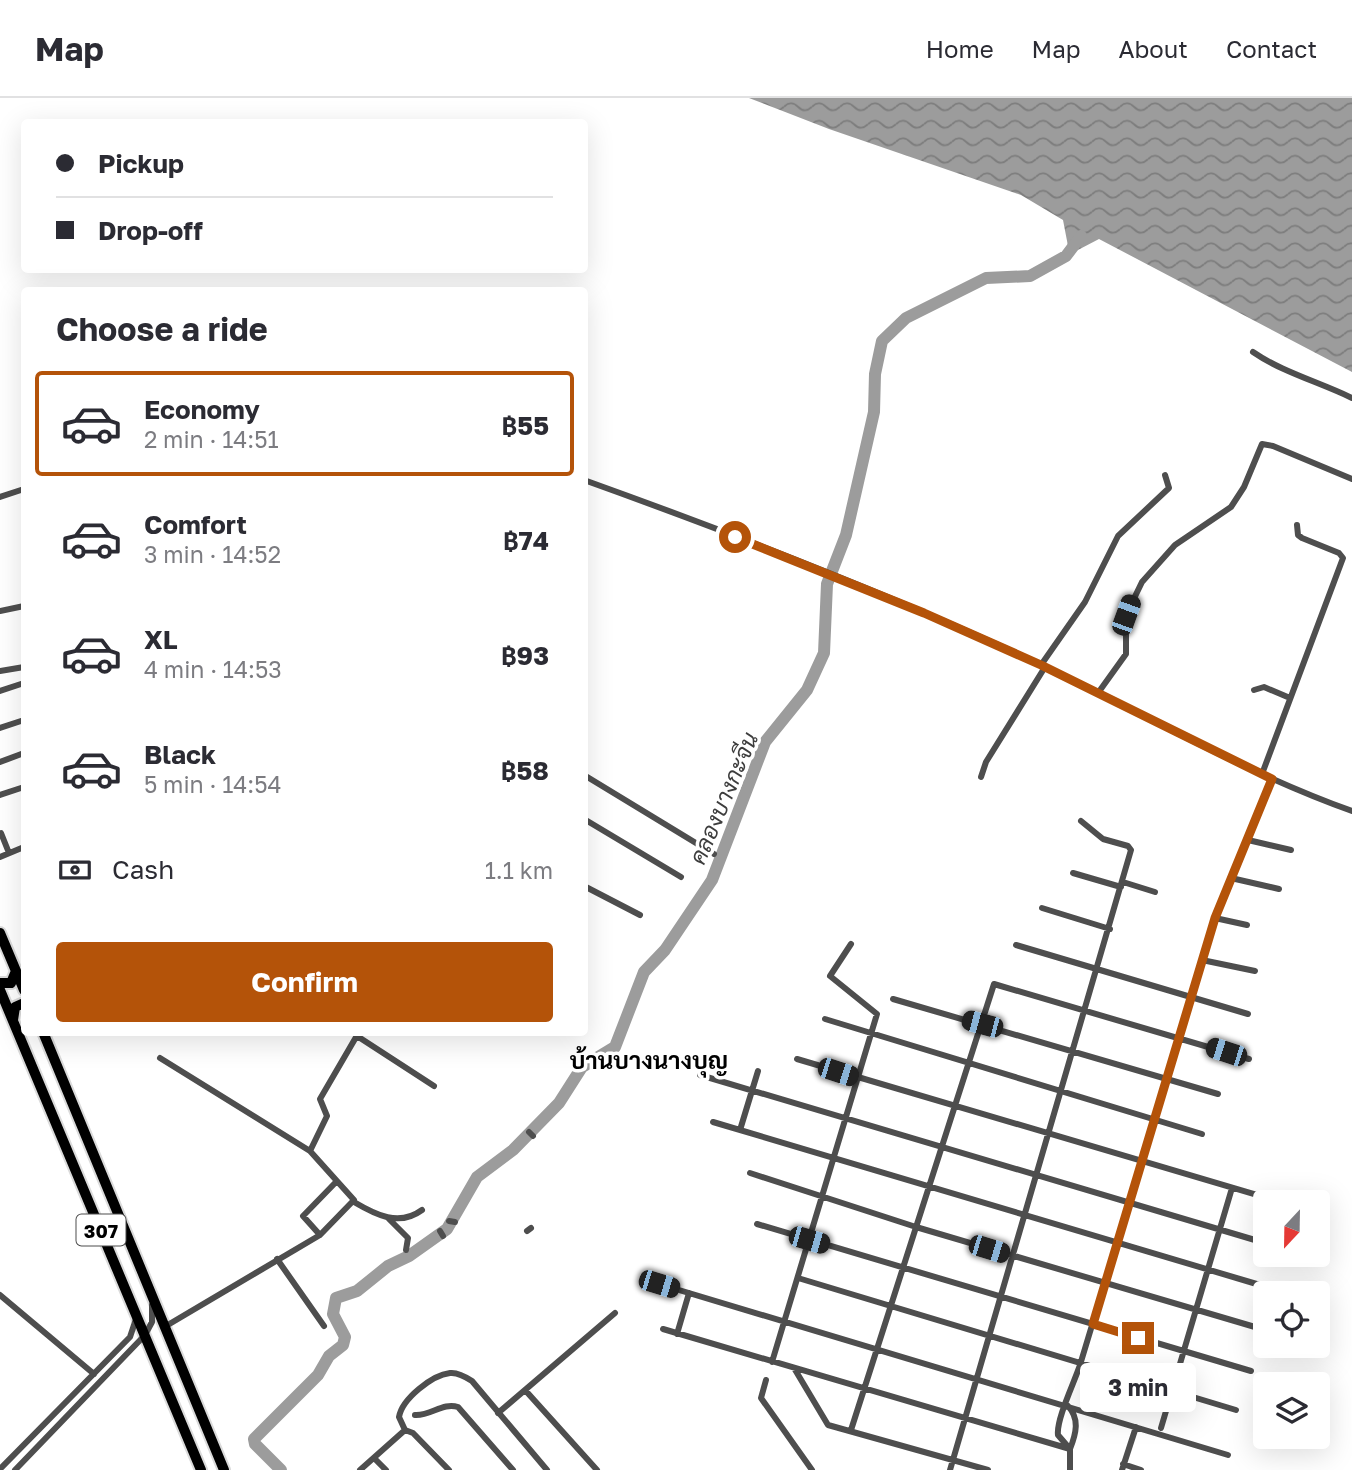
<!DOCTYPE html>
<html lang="en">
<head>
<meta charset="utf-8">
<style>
	:root { --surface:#fff; --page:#f7f7f7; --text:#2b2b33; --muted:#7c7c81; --line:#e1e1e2; --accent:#b45309 }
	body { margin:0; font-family:"Golos Text",Sarabun,sans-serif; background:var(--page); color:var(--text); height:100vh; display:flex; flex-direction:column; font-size:26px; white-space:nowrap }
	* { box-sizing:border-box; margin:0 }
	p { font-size:23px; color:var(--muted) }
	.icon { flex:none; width:38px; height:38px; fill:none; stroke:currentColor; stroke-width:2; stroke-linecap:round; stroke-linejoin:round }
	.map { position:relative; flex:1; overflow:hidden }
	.side { position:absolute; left:21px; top:189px; width:567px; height:749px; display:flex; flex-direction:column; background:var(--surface); border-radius:7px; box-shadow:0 7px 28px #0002 }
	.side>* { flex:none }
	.banner { position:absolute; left:21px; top:21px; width:567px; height:154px; border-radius:7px; box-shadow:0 7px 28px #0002; display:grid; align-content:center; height:154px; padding:0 35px; background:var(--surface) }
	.needle { width:46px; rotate:202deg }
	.controls { position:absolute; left:1253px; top:1092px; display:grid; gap:14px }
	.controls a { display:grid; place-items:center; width:77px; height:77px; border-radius:7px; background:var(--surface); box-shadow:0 7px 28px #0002; font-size:35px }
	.end { position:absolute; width:32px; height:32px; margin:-16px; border:9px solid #b45309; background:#fff; box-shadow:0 0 0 4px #fff }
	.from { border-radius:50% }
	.bubble { position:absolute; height:49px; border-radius:7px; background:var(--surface); box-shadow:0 7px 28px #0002; font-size:23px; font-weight:700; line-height:49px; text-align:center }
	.car { position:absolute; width:21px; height:42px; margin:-21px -10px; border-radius:9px; box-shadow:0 0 5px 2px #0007; background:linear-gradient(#222 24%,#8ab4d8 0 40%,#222 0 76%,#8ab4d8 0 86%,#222 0) }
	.banner b { display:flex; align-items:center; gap:24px; height:66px; font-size:26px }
	.banner b+b { border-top:2px solid var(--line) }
	.banner i { width:18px; height:18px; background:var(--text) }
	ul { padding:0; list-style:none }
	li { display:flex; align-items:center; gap:21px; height:105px; margin:0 14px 10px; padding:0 21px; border:4px solid transparent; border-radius:7px }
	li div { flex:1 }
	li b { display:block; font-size:26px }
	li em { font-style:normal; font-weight:700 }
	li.selected { border-color:var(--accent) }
	li>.icon { width:63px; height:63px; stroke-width:1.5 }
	h2 { padding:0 35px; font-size:32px; line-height:84px }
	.pay { display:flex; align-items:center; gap:18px; height:77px; padding:0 35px; font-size:26px }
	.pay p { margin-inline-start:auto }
	.primary-button { display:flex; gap:14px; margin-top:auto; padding:14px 35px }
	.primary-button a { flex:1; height:80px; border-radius:7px; background:var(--accent); color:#fff; font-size:28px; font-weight:700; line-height:80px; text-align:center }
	header { display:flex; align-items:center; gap:42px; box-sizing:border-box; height:98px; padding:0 35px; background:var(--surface); border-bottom:2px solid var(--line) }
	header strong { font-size:33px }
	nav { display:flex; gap:38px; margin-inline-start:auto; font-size:24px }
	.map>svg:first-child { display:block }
	.water { fill:url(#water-waves) }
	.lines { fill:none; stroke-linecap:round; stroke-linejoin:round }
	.river { stroke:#9c9c9c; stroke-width:12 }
	.primary-casing { stroke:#dbdbdb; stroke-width:14 }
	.minor { stroke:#4e4e4e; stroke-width:6 }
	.primary { stroke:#000; stroke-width:10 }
	.route { stroke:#b45309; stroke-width:9 }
	.labels { text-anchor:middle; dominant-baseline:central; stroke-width:7; stroke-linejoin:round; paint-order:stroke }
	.shield { fill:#fff; stroke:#4c4c4c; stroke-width:2 }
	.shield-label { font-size:19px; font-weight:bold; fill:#000 }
	.water-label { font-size:23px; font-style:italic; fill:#3d3d3d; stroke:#fff }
	.quarter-label { font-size:24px; font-weight:bold; fill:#000; stroke:#fff }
</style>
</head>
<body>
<header>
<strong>Map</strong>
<nav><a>Home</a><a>Map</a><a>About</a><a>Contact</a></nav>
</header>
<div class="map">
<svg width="1352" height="1372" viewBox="0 0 1352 1372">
	<defs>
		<pattern id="water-waves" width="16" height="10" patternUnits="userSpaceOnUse" patternTransform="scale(1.75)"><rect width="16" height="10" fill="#9c9c9c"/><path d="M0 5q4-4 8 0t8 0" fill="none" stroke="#7d7d7d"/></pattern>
	</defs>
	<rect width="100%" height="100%" fill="#fff"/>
	<path class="water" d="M749,0H1352V274L1099,141L1076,153L1068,148L1063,122L1021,97L829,31Z"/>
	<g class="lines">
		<path class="river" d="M281,1372L255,1346L254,1341L318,1277L329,1258L343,1247L345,1239L333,1216L336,1200L357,1193L388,1168L409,1158L447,1131L477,1079L513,1052L559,1005L582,969L615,949L644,874L665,852L712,782L765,644L807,592L824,555L827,486L846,437L874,314L875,276L882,243L906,220L986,180L1030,178L1066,158L1081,138"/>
		<defs>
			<path id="primary" d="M0,835L24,892
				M0,885H11L16,873
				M0,892L201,1372
				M13,922L15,909L24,905
				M43,934L224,1372"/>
		</defs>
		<use href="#primary" class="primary-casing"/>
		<path class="minor" d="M1253,254C1282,274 1319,284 1352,300
			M584,382C740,438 896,498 1046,569C1147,618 1246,675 1352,713
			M0,399L24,391
			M0,513L24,508
			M1041,567L1085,504L1118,438L1169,390L1165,377
			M0,573L24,569
			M1254,592L1264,589L1290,600
			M0,593L24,585
			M1098,595L1126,556V517L1142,484L1175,447L1231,409L1244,389L1262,346L1273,348L1352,381
			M0,630L24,622
			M0,664L24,655
			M1262,676L1343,460L1339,455L1302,440L1298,437L1297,427
			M584,677L714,756
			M981,679L986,664L1045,569
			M0,697L24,689
			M584,721L681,779
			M1,735L9,755
			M1248,742L1291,752
			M0,759L24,749
			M1073,775L1121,789
			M1231,780L1279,791
			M1123,784L1155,794
			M584,788L640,817
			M1042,810L1110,831
			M1215,820L1247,827
			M1016,847L1248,916
			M1202,862L1255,873
			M893,901L1218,996
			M825,921L1202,1036
			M357,938L434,988
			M160,960L310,1053L354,1102L320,1137L166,1228
			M797,961L1281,1104
			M700,977L1265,1145
			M713,1024L1260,1187
			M740,1032L758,973
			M529,1034L533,1038
			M310,1053L327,1018L320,1001L359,934
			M750,1075L916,1129L1255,1229
			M354,1104C376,1117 399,1129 422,1112
			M389,1121L408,1140L406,1152
			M449,1123L455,1124
			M757,1126L1251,1273
			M440,1133L443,1138
			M527,1133L531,1130
			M320,1137L303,1118L336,1084
			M1309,1157L1324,1161
			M277,1161L324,1228
			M798,1180L1236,1312
			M659,1186L1228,1357
			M0,1197L94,1276
			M663,1231L1070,1351C1076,1336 1080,1321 1068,1308
			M677,1236L689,1195
			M772,1264L877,916L830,878L851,846
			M794,1270L828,1327L988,1372
			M766,1282L761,1300L812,1372
			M525,1292L597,1372
			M498,1315L615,1215
			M415,1317C431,1318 443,1304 458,1309L513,1372
			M1161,1330L1232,1090
			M405,1332L399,1319C402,1301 432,1277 450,1275C458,1274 466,1279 472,1283L547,1372
			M851,1332L994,886L1249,961
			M374,1360L386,1372
			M1123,1366L1141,1372
			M0,1371L130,1239L136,1221
			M15,1372L145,1237L152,1224V1207
			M360,1372L405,1332L413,1335L449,1372
			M950,1372L1131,752L1128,748L1103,741L1081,723
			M1070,1372V1351L1058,1337C1056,1322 1074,1285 1080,1267L1215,820L1272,681
			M1122,1372L1136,1329"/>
		<use href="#primary" class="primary"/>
	</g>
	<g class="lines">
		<path class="route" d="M735,439L924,515L1041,567L1272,681L1215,820L1093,1226L1138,1240"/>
	</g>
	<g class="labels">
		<rect class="shield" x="76.5" y="1116.5" width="49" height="31" rx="5"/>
		<g class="shield-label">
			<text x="101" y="1132">307</text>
		</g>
		<g class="water-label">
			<text transform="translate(723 700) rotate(-67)">คลองบางกะจีน</text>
		</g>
		<g class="quarter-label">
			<text x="649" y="961">บ้านบางนางบุญ</text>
		</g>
	</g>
</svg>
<div class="controls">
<a><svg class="needle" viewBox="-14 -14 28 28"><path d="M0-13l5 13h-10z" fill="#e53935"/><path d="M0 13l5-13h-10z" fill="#7c7c81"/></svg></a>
<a><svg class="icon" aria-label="locate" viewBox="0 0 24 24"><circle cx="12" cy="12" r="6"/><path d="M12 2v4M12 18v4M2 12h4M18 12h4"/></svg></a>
<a><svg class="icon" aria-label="layers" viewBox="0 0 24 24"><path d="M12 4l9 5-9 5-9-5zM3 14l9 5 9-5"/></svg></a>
</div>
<i class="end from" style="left:735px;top:439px"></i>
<i class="end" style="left:1138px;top:1240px"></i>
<div class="bubble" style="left:1080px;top:1265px;width:116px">3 min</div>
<i class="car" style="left:1126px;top:517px;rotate:20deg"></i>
<i class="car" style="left:982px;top:926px;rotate:285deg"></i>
<i class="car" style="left:1226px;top:954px;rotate:288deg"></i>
<i class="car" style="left:838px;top:974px;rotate:108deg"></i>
<i class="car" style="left:809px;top:1142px;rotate:106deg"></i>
<i class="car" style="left:989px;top:1151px;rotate:107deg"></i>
<i class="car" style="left:659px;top:1186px;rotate:107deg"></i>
<div class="banner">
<b><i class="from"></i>Pickup</b>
<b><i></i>Drop-off</b>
</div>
<section class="side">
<h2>Choose a ride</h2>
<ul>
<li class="selected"><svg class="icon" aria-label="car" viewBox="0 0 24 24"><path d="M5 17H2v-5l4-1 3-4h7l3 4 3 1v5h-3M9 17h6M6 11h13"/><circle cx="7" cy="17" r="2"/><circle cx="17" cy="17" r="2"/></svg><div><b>Economy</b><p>2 min · 14:51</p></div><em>฿55</em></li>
<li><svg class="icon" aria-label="car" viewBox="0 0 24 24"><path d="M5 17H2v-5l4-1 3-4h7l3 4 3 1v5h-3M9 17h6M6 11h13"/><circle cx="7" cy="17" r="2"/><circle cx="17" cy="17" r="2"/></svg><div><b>Comfort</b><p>3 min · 14:52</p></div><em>฿74</em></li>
<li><svg class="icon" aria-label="car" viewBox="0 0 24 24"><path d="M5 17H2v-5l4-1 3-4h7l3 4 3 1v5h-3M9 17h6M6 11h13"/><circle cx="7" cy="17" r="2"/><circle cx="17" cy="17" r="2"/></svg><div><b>XL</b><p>4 min · 14:53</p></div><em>฿93</em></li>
<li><svg class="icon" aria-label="car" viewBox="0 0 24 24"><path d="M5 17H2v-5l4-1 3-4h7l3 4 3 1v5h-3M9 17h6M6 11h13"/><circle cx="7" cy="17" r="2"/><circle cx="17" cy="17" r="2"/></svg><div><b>Black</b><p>5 min · 14:54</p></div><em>฿58</em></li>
</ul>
<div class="pay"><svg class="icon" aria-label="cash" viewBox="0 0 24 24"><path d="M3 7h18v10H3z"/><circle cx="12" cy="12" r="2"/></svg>Cash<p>1.1 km</p></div>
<div class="primary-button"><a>Confirm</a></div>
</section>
</div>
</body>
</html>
